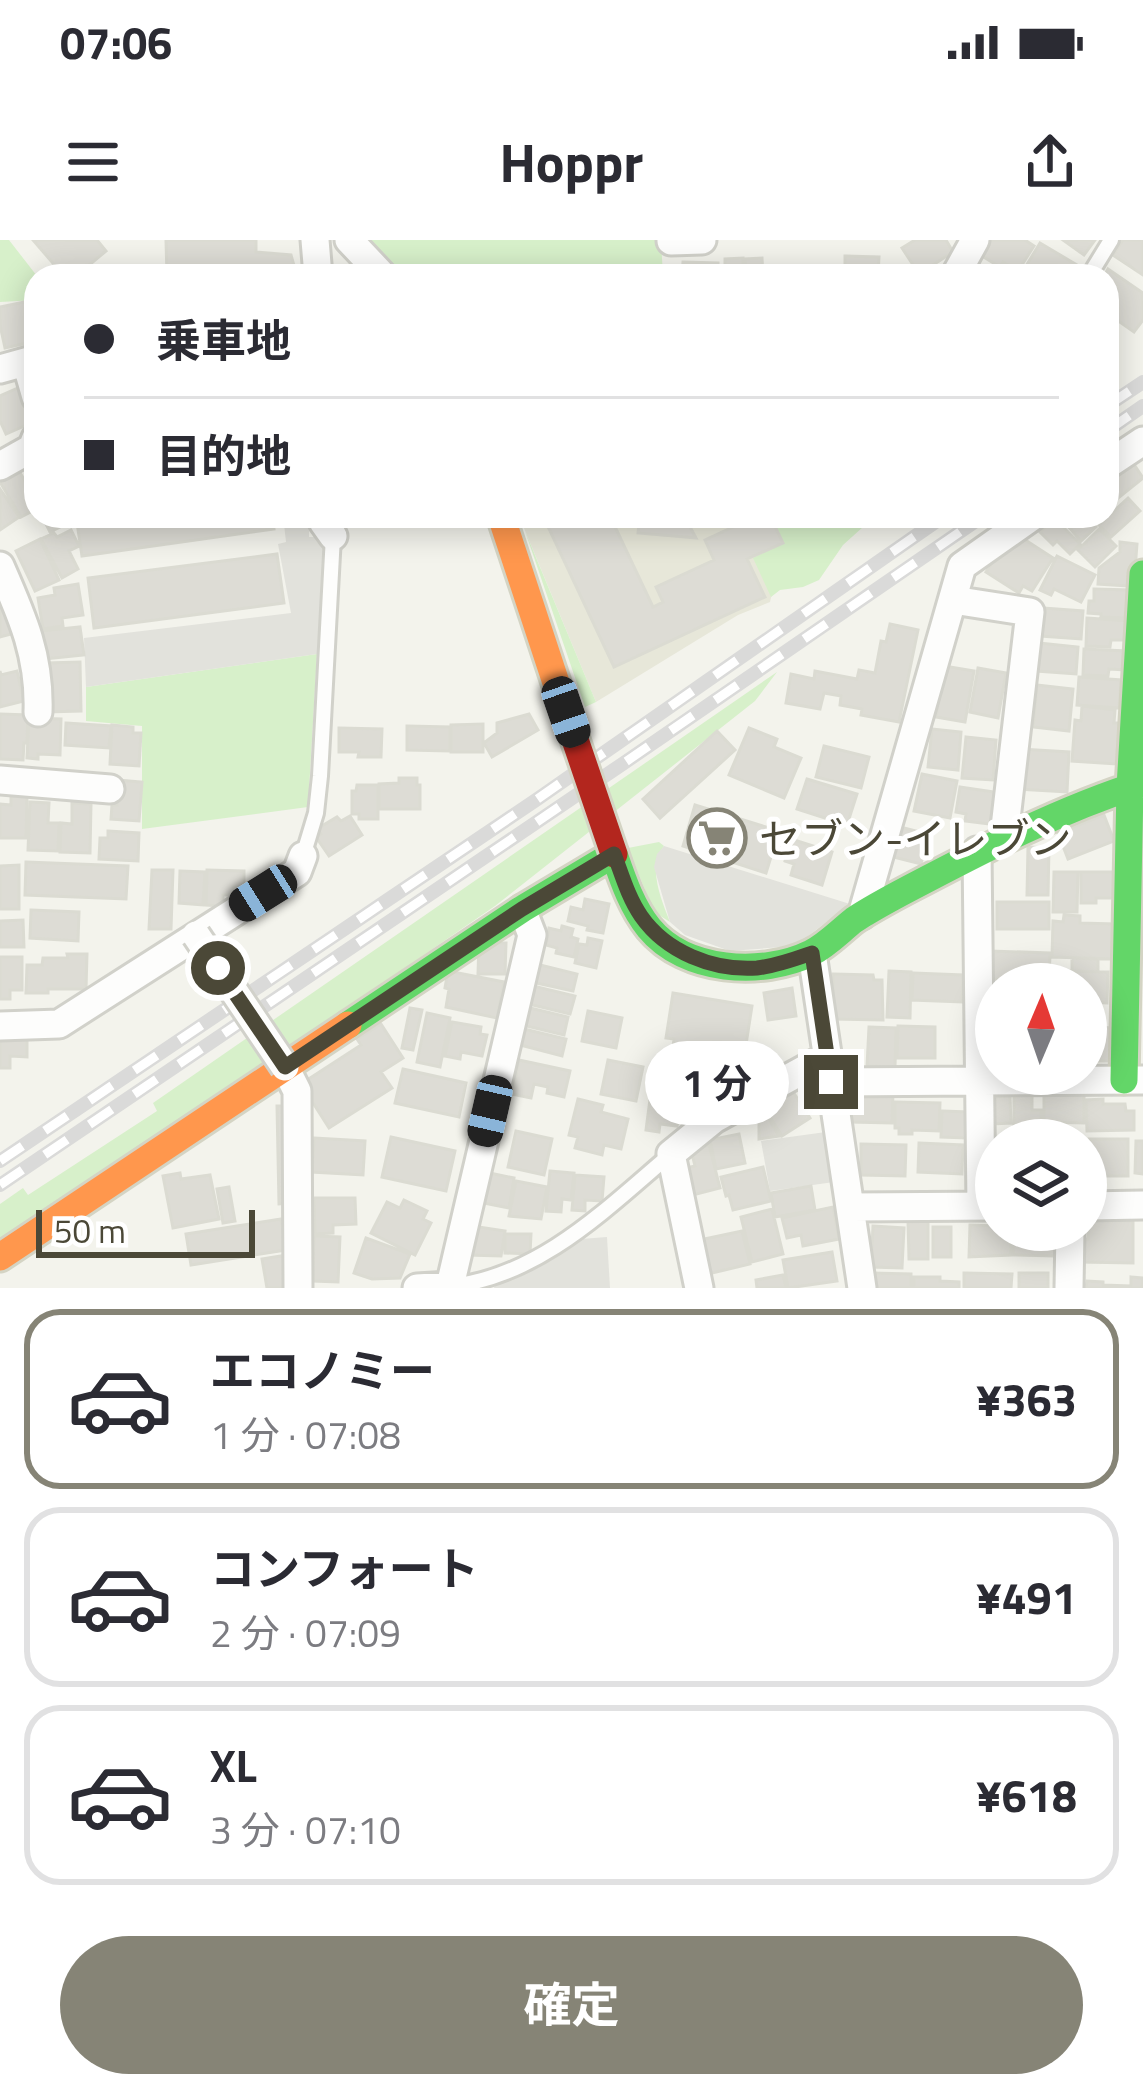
<!DOCTYPE html>
<html lang="ja">
<head>
<meta charset="utf-8">
<style>
	:root { --surface:#fff; --page:#f7f7f7; --text:#2b2b33; --muted:#7c7c81; --line:#e1e1e2; --accent:#868476 }
	body { margin:0; font-family:"Titillium Web","Noto Sans JP",sans-serif; background:var(--page); color:var(--text); height:100vh; display:flex; flex-direction:column; font-size:45px; white-space:nowrap }
	* { box-sizing:border-box; margin:0 }
	p { font-size:39px; color:var(--muted) }
	.icon { flex:none; width:66px; height:66px; fill:none; stroke:currentColor; stroke-width:2; stroke-linecap:round; stroke-linejoin:round }
	.map { position:relative; height:1048px; overflow:hidden }
	.drawer { display:flex; flex-direction:column; background:var(--surface); flex:1 }
	.drawer>* { flex:none }
	.hud { position:absolute; left:24px; top:24px; width:1095px; height:264px; border-radius:36px; box-shadow:0 6px 30px #0003; display:grid; align-content:center; height:264px; padding:0 60px; background:var(--surface) }
	.needle { width:78px; rotate:2deg }
	.fabs { position:absolute; left:975px; top:723px; display:grid; gap:24px }
	.fabs a { display:grid; place-items:center; width:132px; height:132px; border-radius:50%; background:var(--surface); box-shadow:0 6px 30px #0003; font-size:60px }
	.scale { position:absolute; left:36px; bottom:30px; width:219px; box-sizing:border-box; padding-left:12px; border:6px solid #4b4837; border-top:0; font-size:33px; line-height:42px; white-space:nowrap; color:#4b4837; -webkit-text-stroke:9px #fff; paint-order:stroke }
	.end { position:absolute; width:54px; height:54px; margin:-27px; border:15px solid #4b4837; background:#fff; box-shadow:0 0 0 6px #fff }
	.from { border-radius:50% }
	.bubble { position:absolute; height:84px; border-radius:42px; background:var(--surface); box-shadow:0 6px 30px #0003; font-size:39px; font-weight:700; line-height:84px; text-align:center }
	.car { position:absolute; width:36px; height:72px; margin:-36px -18px; border-radius:15px; box-shadow:0 0 9px 3px #0007; background:linear-gradient(#222 24%,#8ab4d8 0 40%,#222 0 76%,#8ab4d8 0 86%,#222 0) }
	.hud b { display:flex; align-items:center; gap:42px; height:114px; font-size:45px }
	.hud b+b { border-top:3px solid var(--line) }
	.hud i { width:30px; height:30px; background:var(--text) }
	ul { padding:21px 0 0; list-style:none }
	li { display:flex; align-items:center; gap:36px; height:180px; margin:0 24px 18px; padding:0 36px; border:6px solid var(--line); border-radius:36px }
	li div { flex:1 }
	li b { display:block; font-size:45px }
	li em { font-style:normal; font-weight:700 }
	li.current { border-color:var(--accent) }
	li>.icon { width:108px; height:108px; stroke-width:1.5 }
	.cta { display:flex; gap:24px; margin-top:auto; padding:24px 60px }
	.cta a { flex:1; height:138px; border-radius:72px; background:var(--accent); color:#fff; font-size:48px; font-weight:700; line-height:138px; text-align:center }
	.status { display:flex; justify-content:space-between; align-items:center; height:84px; padding:0 60px; background:var(--surface); direction:ltr }
	.status svg { height:33px; fill:currentColor }
	header { display:flex; justify-content:space-between; align-items:center; height:156px; padding:0 60px; background:var(--surface); font-size:54px; font-weight:700 }
	.map>svg:first-child { display:block }
	.residential { fill:#e7e7d9 }
	.green { fill:#d7f0ca }
	.parking { fill:#e2e2dc }
	.building { fill:#dddcd5; stroke:#dbdbd2; stroke-width:3 }
	.lines { fill:none; stroke-linecap:round; stroke-linejoin:round }
	.lane-casing { stroke:#d1d1ca; stroke-width:20 }
	.street-casing { stroke:#d1d1ca; stroke-width:33 }
	.fast-casing { stroke:#d4d4c4; stroke-width:33 }
	.slow-casing { stroke:#d4d4c4; stroke-width:33 }
	.lane { stroke:#fdfdfc; stroke-width:14 }
	.street { stroke:#fdfdfc; stroke-width:27 }
	.fast { stroke:#63d668; stroke-width:27 }
	.slow { stroke:#ff974d; stroke-width:27 }
	.rail-casing { stroke:#dadad9; stroke-width:14 }
	.rail { stroke:#fff; stroke-width:9; stroke-dasharray:27; stroke-linecap:butt }
	.street-bridge-casing { stroke:#d1d1ca; stroke-width:33; stroke-linecap:butt }
	.jam-bridge-casing { stroke:#d4d4c4; stroke-width:33; stroke-linecap:butt }
	.street-bridge { stroke:#fdfdfc; stroke-width:27 }
	.jam-bridge { stroke:#b3261e; stroke-width:27 }
	.route { stroke:#4b4837; stroke-width:15 }
	.labels { text-anchor:middle; dominant-baseline:central; stroke-width:10; stroke-linejoin:round; paint-order:stroke }
	.poi-label { font-size:42px; fill:#4b4837; stroke:#fff; text-anchor:start }
</style>
</head>
<body>
<div class="status"><b>07:06</b><svg viewBox="0 0 49 12"><path d="M0 12V9h3v3zM5 12V6h3v6zM10 12V3h3v9zM15 12V0h3v12zM26 1h20v11H26zM47 4h2v5h-2z"/></svg></div>
<header><svg class="icon" aria-label="menu" viewBox="0 0 24 24"><path d="M4 6h16M4 12h16M4 18h16"/></svg>Hoppr<svg class="icon" aria-label="share" viewBox="0 0 24 24"><path d="M12 15V3M7 8l5-5 5 5M5 13v7h14v-7"/></svg></header>
<div class="map">
<svg width="1143" height="1048" viewBox="0 0 1143 1048">
	<rect width="100%" height="100%" fill="#f3f3ec"/>
	<path class="residential" d="M519,276H790L770,362L738,375L596,462Z"/>
	<path class="green" d="M0,0H9L37,36L36,60L0,62Z
		M360,0H661L663,36H402Z
		M771,276H867L873,278L843,305L819,340L803,347L780,350L771,357L753,318L783,303Z
		M525,291L596,462L585,467Z
		M317,414L308,567L142,589V486L86,481V447Z
		M777,432L755,461L495,666L0,1006V964L23,948L28,955L157,871L153,863Z
		M659,602L664,606C647,627 661,659 670,682L654,672L628,608Z"/>
	<path class="parking" d="M275,276H309V297H326L317,414L86,447L84,398L291,373L278,304L286,302L284,284H277Z
		M664,606L850,664L795,706L730,711L685,695L670,682L654,627L657,614Z
		M826,892L834,942L770,951L761,901Z
		M607,997L610,1048H494L496,1042L540,1025L581,999Z"/>
	<path class="building" d="M33,0H97L106,11L76,36H64Z
		M166,0H256V12L291,15L297,36H167Z
		M915,0H946L953,12L919,34L902,8Z
		M986,0H1025L1034,6L1018,31L1003,22L1000,27L977,13Z
		M1063,0H1095L1084,15Z
		M1123,0H1143V35L1113,15Z
		M1040,3L1082,28L1077,36H1020Z
		M845,16L879,17L878,36H845Z
		M743,18V36H725V19Z
		M762,18L763,36H746L745,19Z
		M683,22L718,23V36H682Z
		M765,26H792V36H765Z
		M794,26H818V36H794Z
		M820,26L844,27V36H820Z
		M1108,29L1143,53V80L1134,92L1107,73V36H1104Z
		M29,61L36,101L5,108L0,85V67Z
		M18,148L33,182L6,194L0,181V156Z
		M1131,220L1143,238L1117,259L1107,247V239Z
		M19,231L36,260V269L21,277L0,242Z
		M0,249L19,277L0,290Z
		M1128,258L1140,271L1111,297L1099,285Z
		M42,276H74L76,279L50,292Z
		M76,276H272L274,289L82,316Z
		M543,276H610L653,367L663,362L656,347L714,320L705,300L757,276H770L783,303L747,319L765,357L614,427Z
		M640,276H701L702,278L689,285L696,298L638,293Z
		M1059,276H1086L1096,287L1081,301Z
		M1054,278L1080,304L1070,314L1057,301L1053,305L1040,292Z
		M1099,289L1116,306L1095,327L1078,310Z
		M71,290L79,306L69,311L78,329L62,338L41,299L54,293L57,297Z
		M1016,294L1053,318L1032,351L1023,346L1019,353L986,332L1004,304Z
		M40,299L59,340L35,351L16,311Z
		M1120,302L1137,304L1134,343L1128,346L1098,344L1099,328L1120,312Z
		M277,314L284,363L94,388L88,338Z
		M1057,316L1095,335L1081,362L1054,349L1051,355L1040,350Z
		M78,344L83,375L62,378L63,386L43,389L38,358L55,355L54,348Z
		M1094,349L1131,350L1124,378L1101,377V374L1088,373L1089,361H1094Z
		M7,360L15,393L0,397V362Z
		M1043,368L1083,371L1081,399L1041,396Z
		M1087,378L1129,381L1128,400H1111L1110,407L1086,406Z
		M890,384L918,390L899,482L861,475L862,469L840,465L841,456L824,453L820,469L786,463L791,434L814,439L815,431L857,439L859,430L875,433L881,401L886,402Z
		M80,387L84,415L43,419L40,391Z
		M1039,403L1078,407L1076,434L1037,431Z
		M1084,409L1126,411L1125,430L1109,429L1108,436L1083,435Z
		M80,422L81,471L47,472V423Z
		M944,426L974,431L965,482L936,477Z
		M978,428L1006,433L998,478L970,472Z
		M0,431L1,435L17,431L24,461L0,467Z
		M1079,437L1121,440L1119,468L1077,465Z
		M1037,445L1073,449L1069,491L1033,487Z
		M1082,466L1115,470L1114,483H1120L1116,524L1072,521L1075,480L1081,481Z
		M0,474L28,475L27,503H24L23,520L0,519Z
		M529,474L538,490L492,517L484,503L497,493V483Z
		M29,478L61,479L60,515L38,514V519L27,518Z
		M66,483L111,486L109,508L65,505Z
		M483,484V512H451V485Z
		M112,485L133,487V493H141L139,526L110,524Z
		M407,486L450,487V511L407,510Z
		M339,488L382,489L381,517H358L359,512H339Z
		M749,488L777,499L774,507L801,518L784,558L729,535Z
		M932,489L961,492L958,530L928,527Z
		M717,491L735,510L660,578L643,559Z
		M966,497L996,500L993,540L962,538Z
		M824,506L869,517L861,548L816,537Z
		M1020,509L1069,512L1067,552L1017,549Z
		M922,534L957,541L950,578L914,571Z
		M399,538H417V545H420V569H379V544L399,543Z
		M807,539L857,554L847,585L797,569Z
		M118,540L142,542L139,581L111,579L112,565H117Z
		M357,545H378V579H359V574H352V551H356Z
		M960,547L994,552L990,584L965,581L966,574L956,572Z
		M11,556H27L26,598H0V564L11,565Z
		M30,562L49,563L48,583H59L58,611L28,610Z
		M72,563L91,564L90,613L60,612L61,583L72,584Z
		M695,565L779,591L766,633L683,606Z
		M1104,575L1114,601L1068,619L1058,593Z
		M350,576L362,595L329,616L316,597L321,594L317,589L337,577L341,581Z
		M900,587L928,594L921,624L893,617Z
		M108,591L139,593L138,621L99,619L100,598H108Z
		M791,599L832,612L822,645L791,635L794,624L785,621Z
		M1028,607L1049,608L1048,655H1027Z
		M26,622L128,626L126,659L25,655Z
		M19,625V669H0V626Z
		M152,630H173L171,689H149Z
		M207,630L244,631V647H233V655H223V666L206,665Z
		M180,631L205,632L203,665L179,663Z
		M1054,632H1078L1077,672H1053Z
		M1081,632H1115V658H1096V663H1081Z
		M585,659L609,664L603,693L587,690L588,686L568,681L571,667L583,670Z
		M997,662H1049V689H997Z
		M31,670L79,672L78,701L30,698Z
		M1064,675L1080,676V683L1114,684L1113,719L1052,717L1053,681L1063,682Z
		M23,680L24,707H0V681Z
		M562,686L573,689L571,697L578,699L574,717L556,713L557,708L546,705L549,688L561,691Z
		M588,698L602,701L596,728L575,723L579,704L587,705Z
		M479,703H506L505,734H478Z
		M990,711L1050,713L1049,741L989,739Z
		M67,714H87L86,749H48V753H26L27,725H42L43,718H68Z
		M0,717H22V750H10V759H0Z
		M1072,718L1098,719V732L1072,731Z
		M536,724L577,734L573,751L532,742Z
		M448,731L504,742L497,778L446,767L449,749L445,748Z
		M889,731L911,732L910,778L887,777Z
		M1053,731L1108,732L1107,763L1086,762V744H1052Z
		M913,733L963,735L962,762L912,760Z
		M833,734L873,735L874,740H882L883,780L833,779Z
		M529,745L575,756L570,774L524,763Z
		M792,748L796,776L768,780L764,753Z
		M673,753L752,766L745,811L730,809L727,824L672,814L674,799L666,798Z
		M526,767L568,777L564,795L522,785Z
		M410,768L422,770L413,810L402,808Z
		M588,771L622,778L616,808L582,801Z
		M427,773L450,778L440,827L417,822Z
		M452,782L481,787L480,794L487,795L482,816L461,812L460,819L445,816Z
		M381,784L403,818L381,832L392,848L329,888L301,844L361,805L357,799Z
		M898,786L935,787V818H897Z
		M869,787L896,788L895,827L867,826Z
		M1087,787L1114,788L1113,821H1086Z
		M520,788L566,799L562,816L516,804Z
		M0,791H27V817L10,816V828H0Z
		M519,820L570,831L564,857L547,853L548,847L534,844L531,858L512,854Z
		M608,820L643,827L636,861L601,854Z
		M403,829L466,843L459,877L395,863Z
		M652,844L689,849L685,878L679,877L677,886L660,884L659,892L646,890Z
		M790,847L810,878L782,896L762,864Z
		M851,852L893,853L892,883L850,882Z
		M1044,852L1084,853V883L1044,882Z
		M1014,853L1032,854V870H1041V886H1014Z
		M1010,856L1011,883L992,884V857Z
		M578,859L603,865L601,872L628,879L621,909L604,905L602,915L575,908L578,897L569,895Z
		M1103,859V864H1125L1126,871H1134V890L1087,891L1086,860Z
		M895,862L940,863L939,891L912,890V894H899V888H895Z
		M759,864H760L779,896L759,899Z
		M277,866H290L292,963L279,964Z
		M942,871L968,872L967,898L941,897Z
		M516,891L552,899L544,935L508,927Z
		M739,894L745,923L716,929L710,900Z
		M391,897L455,911L446,951L382,937Z
		M314,898L365,901L363,935L312,932Z
		M989,898L1043,900H996V938L987,937Z
		M1089,899H1128V936H1089Z
		M1136,901H1143V934L1135,933Z
		M919,903L963,905L962,934L918,932Z
		M861,904L906,905L905,936L861,935Z
		M709,905L720,948L689,956L682,929L695,926L691,910Z
		M763,927L771,961L733,970L729,955L726,956L721,937Z
		M550,931L574,933L571,960L562,959L561,972L546,971Z
		M485,932L514,938L509,968L479,962Z
		M180,933L181,939L210,935L219,979L173,988L163,936Z
		M575,935L604,937L602,961L585,960V971L572,970Z
		M516,941L547,947L541,979L509,976Z
		M811,946L815,970L775,977L771,953Z
		M229,947L235,981L223,983L217,949Z
		M314,958H355L356,984L333,985V993L315,994Z
		M404,960L427,971L423,979L431,983L415,1015L371,993L387,962L400,968Z
		M833,967L839,999L803,1006L801,995L787,998L782,978Z
		M772,969L783,1014L752,1022L741,977Z
		M281,979L286,1010L191,1025L186,994Z
		M1089,980L1133,981V1023L1080,1022L1081,999H1088Z
		M908,981H928V1019H909Z
		M970,985L996,986V990H1011V1015L969,1017Z
		M472,986L505,991L501,1016L468,1015Z
		M873,986L904,988L902,1028L871,1027Z
		M933,987H951V1017H933Z
		M1014,990H1055V1016L1013,1015Z
		M742,991L750,1024L708,1034L700,1000Z
		M505,994H531L530,1014L505,1013Z
		M314,996L340,997L338,1042L313,1041Z
		M366,998L410,1014L400,1038L372,1039L354,1033Z
		M832,1012L837,1041L788,1048L783,1020Z
		M287,1015L292,1048H267L262,1019Z
		M871,1033L911,1034V1048H871Z
		M964,1033L1012,1034L1011,1048H964Z
		M1019,1033H1048V1048H1019Z
		M783,1035L786,1048H757L756,1040Z
		M914,1037H940V1041L959,1042V1048H914Z
		M1131,1037L1143,1038L1142,1048H1086L1087,1041L1103,1042V1045L1131,1046Z"/>
	<g class="lines">
		<defs>
			<path id="lane" d="M1089,36L1111,0
				M303,616L316,573L320,536L333,296
				M450,1046C539,1037 606,969 671,914"/>
			<path id="street" d="M315,0L318,36
				M349,0L383,36
				M671,1L702,0
				M955,36L975,0
				M26,122L36,157
				M0,129L36,119
				M1107,225L1143,201
				M0,226L32,208L36,198
				M323,276V282L333,296
				M0,326C22,376 40,416 38,472
				M953,360L1030,372L1004,596
				M0,540L110,549
				M977,611L981,966
				M862,675L962,326L1033,276
				M812,713L862,1048
				M0,786L59,784L297,632L303,616
				M285,827L297,851L298,1048
				M831,842L1143,840
				M1086,966L1143,965
				M852,967L996,966
				M417,1048L450,1046L532,695L522,669
				M699,1048L671,914L714,879L827,817
				M1069,1048L1070,990"/>
			<path id="fast" d="M348,785L522,669L614,614C623,640 632,667 649,688C685,732 762,737 811,713C827,705 840,691 854,680C872,668 891,658 910,648C986,608 1061,569 1143,543
				M1124,840L1130,547L1143,334"/>
			<path id="slow" d="M501,276L566,473
				M0,1017L348,785"/>
		</defs>
		<use href="#lane" class="lane-casing"/>
		<use href="#street" class="street-casing"/>
		<use href="#fast" class="fast-casing"/>
		<use href="#slow" class="slow-casing"/>
		<use href="#lane" class="lane"/>
		<use href="#street" class="street"/>
		<use href="#fast" class="fast"/>
		<use href="#slow" class="slow"/>
		<defs>
			<path id="rail" d="M1107,166L1143,142
				M1107,191L1143,166
				M0,921L536,560L944,276
				M0,945L621,525L983,276"/>
		</defs>
		<use href="#rail" class="rail-casing"/>
		<use href="#rail" class="rail"/>
		<defs>
			<path id="street-bridge" d="M196,695L285,827"/>
			<path id="jam-bridge" d="M566,473L614,614"/>
		</defs>
		<use href="#street-bridge" class="street-bridge-casing"/>
		<use href="#jam-bridge" class="jam-bridge-casing"/>
		<use href="#street-bridge" class="street-bridge"/>
		<use href="#jam-bridge" class="jam-bridge"/>
	</g>
	<g class="lines">
		<path class="route" d="M218,728L285,827L522,669L614,614C622,635 628,657 641,676C666,712 713,731 757,728C776,726 795,719 812,713L831,842"/>
	</g>
	<defs>
		<symbol id="supermarket-ring" viewBox="-11 -11 22 22"><circle r="9.5" fill="#fff" stroke="#868476" stroke-width="1.5"/><path d="M-6-5.5h2.5l.6 2H6L4.5 2H-2.5L-4.4-4H-6ZM-1.5 3.2a1.3 1.3 0 1 0 .1 0ZM3 3.2a1.3 1.3 0 1 0 .1 0Z" fill="#868476"/></symbol>
	</defs>
	<g fill-rule="evenodd">
		<use href="#supermarket-ring" x="684" y="565" width="66" height="66"/>
	</g>
	<g class="labels">
		<g class="poi-label">
			<text x="759" y="598">セブン-イレブン</text>
		</g>
	</g>
</svg>
<div class="fabs">
<a><svg class="needle" viewBox="-14 -14 28 28"><path d="M0-13l5 13h-10z" fill="#e53935"/><path d="M0 13l5-13h-10z" fill="#7c7c81"/></svg></a>
<a><svg class="icon" aria-label="layers" viewBox="0 0 24 24"><path d="M12 4l9 5-9 5-9-5zM3 14l9 5 9-5"/></svg></a>
</div>
<div class="scale">50 m</div>
<i class="end from" style="left:218px;top:728px"></i>
<i class="end" style="left:831px;top:842px"></i>
<div class="bubble" style="left:645px;top:801px;width:144px">1 分</div>
<i class="car" style="left:566px;top:472px;rotate:161deg"></i>
<i class="car" style="left:263px;top:653px;rotate:238deg"></i>
<i class="car" style="left:490px;top:871px;rotate:193deg"></i>
<div class="hud">
<b><i class="from"></i>乗車地</b>
<b><i></i>目的地</b>
</div>
</div>
<section class="drawer">
<ul>
<li class="current"><svg class="icon" aria-label="car" viewBox="0 0 24 24"><path d="M5 17H2v-5l4-1 3-4h7l3 4 3 1v5h-3M9 17h6M6 11h13"/><circle cx="7" cy="17" r="2"/><circle cx="17" cy="17" r="2"/></svg><div><b>エコノミー</b><p>1 分 · 07:08</p></div><em>¥363</em></li>
<li><svg class="icon" aria-label="car" viewBox="0 0 24 24"><path d="M5 17H2v-5l4-1 3-4h7l3 4 3 1v5h-3M9 17h6M6 11h13"/><circle cx="7" cy="17" r="2"/><circle cx="17" cy="17" r="2"/></svg><div><b>コンフォート</b><p>2 分 · 07:09</p></div><em>¥491</em></li>
<li><svg class="icon" aria-label="car" viewBox="0 0 24 24"><path d="M5 17H2v-5l4-1 3-4h7l3 4 3 1v5h-3M9 17h6M6 11h13"/><circle cx="7" cy="17" r="2"/><circle cx="17" cy="17" r="2"/></svg><div><b>XL</b><p>3 分 · 07:10</p></div><em>¥618</em></li>
</ul>
<div class="cta"><a>確定</a></div>
</section>
</body>
</html>
